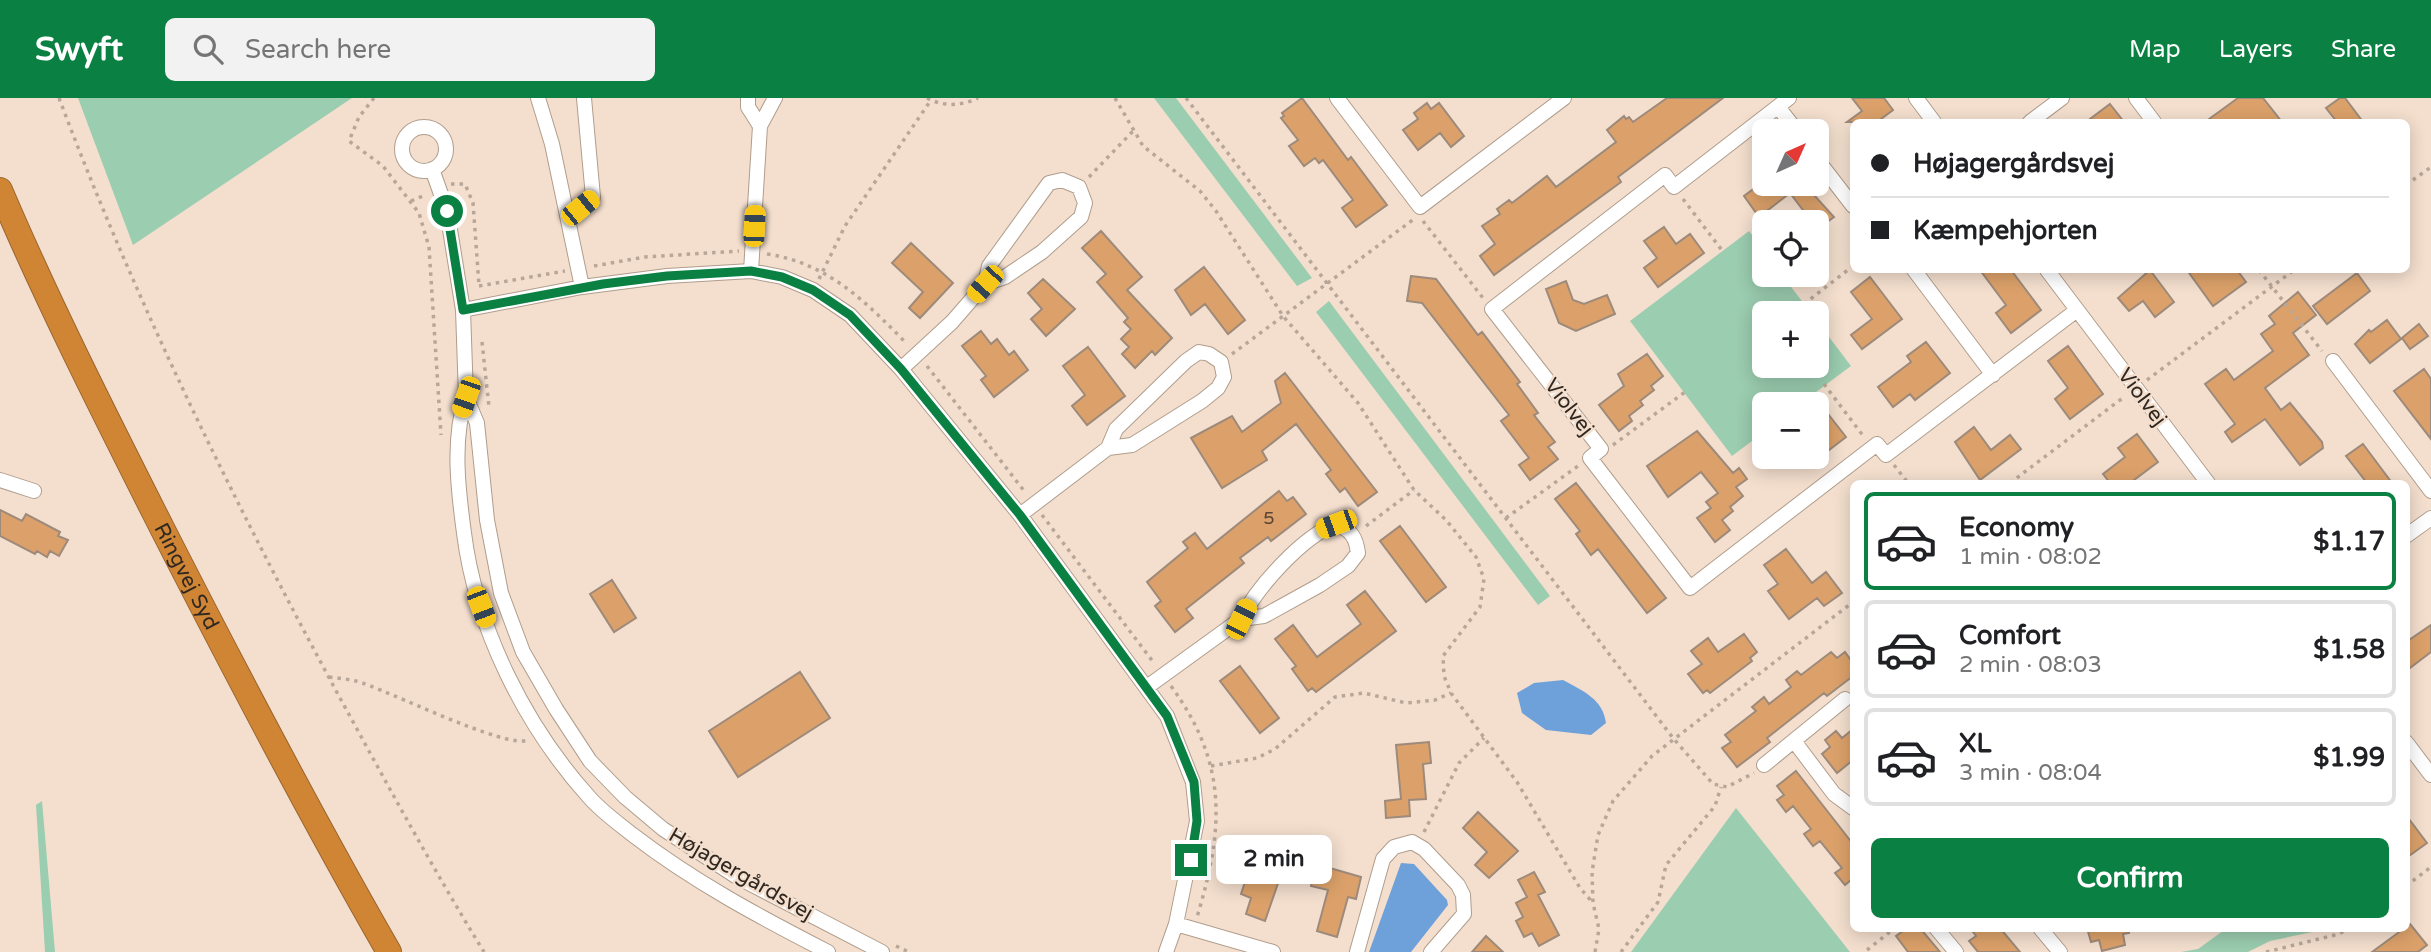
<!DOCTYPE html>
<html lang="en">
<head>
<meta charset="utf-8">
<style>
	:root { --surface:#fff; --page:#f2f2f2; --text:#202124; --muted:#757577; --line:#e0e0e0; --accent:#0b8043 }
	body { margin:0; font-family:"Varela Round",sans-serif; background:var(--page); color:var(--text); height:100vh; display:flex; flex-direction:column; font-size:26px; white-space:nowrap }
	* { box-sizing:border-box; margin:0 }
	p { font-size:23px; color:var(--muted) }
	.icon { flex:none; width:38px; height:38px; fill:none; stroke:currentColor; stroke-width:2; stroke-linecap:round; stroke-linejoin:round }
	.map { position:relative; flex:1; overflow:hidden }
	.sheet { position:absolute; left:1850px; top:382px; width:560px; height:452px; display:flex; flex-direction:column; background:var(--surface); border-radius:10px; box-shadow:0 4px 18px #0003 }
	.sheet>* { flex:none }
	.guide { position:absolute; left:1850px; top:21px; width:560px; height:154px; border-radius:10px; box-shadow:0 4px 18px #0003; display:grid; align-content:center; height:154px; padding:0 21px; background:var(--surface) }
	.needle { width:46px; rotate:45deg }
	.controls { position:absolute; left:1752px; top:21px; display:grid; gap:14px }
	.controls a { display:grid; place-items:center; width:77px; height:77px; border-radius:10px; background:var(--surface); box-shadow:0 4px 18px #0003; font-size:35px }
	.end { position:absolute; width:32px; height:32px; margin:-16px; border:9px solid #0b8043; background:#fff; box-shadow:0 0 0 4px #fff }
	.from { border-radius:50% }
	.bubble { position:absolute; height:49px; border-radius:10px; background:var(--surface); box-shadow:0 4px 18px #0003; font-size:23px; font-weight:700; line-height:49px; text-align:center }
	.car { position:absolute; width:21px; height:42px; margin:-21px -10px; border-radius:9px; box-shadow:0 0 5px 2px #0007; background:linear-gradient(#f5c518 24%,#345 0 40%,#f5c518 0 76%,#345 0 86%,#f5c518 0) }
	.guide b { display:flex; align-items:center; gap:24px; height:66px; font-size:26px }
	.guide b+b { border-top:2px solid var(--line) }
	.guide i { width:18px; height:18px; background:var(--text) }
	ul { padding:12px 0 0; list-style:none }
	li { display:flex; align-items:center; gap:21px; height:98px; margin:0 14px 10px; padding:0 7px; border:4px solid var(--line); border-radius:10px }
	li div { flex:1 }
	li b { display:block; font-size:26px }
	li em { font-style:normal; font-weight:700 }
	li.active { border-color:var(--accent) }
	li>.icon { width:63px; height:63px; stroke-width:1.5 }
	.cta { display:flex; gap:14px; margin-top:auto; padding:14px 21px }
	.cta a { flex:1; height:80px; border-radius:10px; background:var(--accent); color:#fff; font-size:28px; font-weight:700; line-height:80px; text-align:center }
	header { display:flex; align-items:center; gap:42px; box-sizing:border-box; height:98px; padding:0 35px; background:var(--accent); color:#fff }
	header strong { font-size:33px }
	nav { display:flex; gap:38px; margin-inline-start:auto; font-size:24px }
	.search { width:490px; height:63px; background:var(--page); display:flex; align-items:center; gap:18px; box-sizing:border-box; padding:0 24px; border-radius:10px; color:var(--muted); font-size:26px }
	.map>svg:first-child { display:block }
	.green { fill:#9bcdb0 }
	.water { fill:#6ea1da }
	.building { fill:#dca16a; stroke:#9d8a7a; stroke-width:2 }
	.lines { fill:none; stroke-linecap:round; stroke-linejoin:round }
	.street-casing { stroke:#b09d8c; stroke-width:16 }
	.highway-casing { stroke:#98642e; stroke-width:26 }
	.path { stroke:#b8a799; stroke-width:3.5; stroke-dasharray:3.5 5; stroke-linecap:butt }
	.street { stroke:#fff; stroke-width:14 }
	.highway { stroke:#d08535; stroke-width:24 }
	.route { stroke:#0b8043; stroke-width:9 }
	.labels { text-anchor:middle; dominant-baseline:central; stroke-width:5; stroke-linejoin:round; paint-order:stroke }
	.number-label { font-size:18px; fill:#5a4633 }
	.street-label { font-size:21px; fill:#2f2821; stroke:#f4dfce }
</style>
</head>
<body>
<header>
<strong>Swyft</strong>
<div class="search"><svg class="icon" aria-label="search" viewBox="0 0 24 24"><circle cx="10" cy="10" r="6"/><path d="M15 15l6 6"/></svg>Search here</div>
<nav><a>Map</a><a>Layers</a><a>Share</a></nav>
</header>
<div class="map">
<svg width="2431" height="854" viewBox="0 0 2431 854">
	<rect width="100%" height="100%" fill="#f4dfce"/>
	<path class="green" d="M78,0H352L133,147Z
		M1154,0H1176L1312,180L1297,188Z
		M1749,133L1764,153V177H1782L1811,215H1764V268H1816L1817,223L1851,268L1800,306H1764V334L1732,358L1630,223Z
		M1329,203L1550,498L1538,507L1316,214Z
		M42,703L55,854H45L36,707Z
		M1736,710L1850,854H1631Z
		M2227,830H2331L2270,843L2248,854H2181L2198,851Z"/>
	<path class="water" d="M1563,582C1583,593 1603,601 1606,625L1591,637L1546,632L1522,615L1517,595L1534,585Z
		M1401,765L1414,766L1447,802L1448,807L1411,854H1369Z"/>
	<path class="building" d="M1302,0L1348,62L1351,59L1387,107L1356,129L1342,110L1353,102L1323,62L1319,65L1315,60L1304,68L1289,48L1298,42L1281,20L1284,18L1282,15Z
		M1667,0H1723L1618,79L1621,84L1494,177L1480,158L1495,146L1482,128L1500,116L1497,111L1509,102L1512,105L1547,78L1556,89L1616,44L1607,32L1624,18L1626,21L1629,19L1633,24Z
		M1852,0H1884L1893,12L1877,24H1847L1862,13Z
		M2238,0H2263L2282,24H2205Z
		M2340,0H2345L2363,24H2337L2326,10Z
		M1427,5L1431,11L1439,5L1464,38L1451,49L1440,35L1418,52L1403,32L1418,21L1414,15Z
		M2110,6L2124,24H2086Z
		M1760,86H1804L1834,119L1816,132V124H1812L1790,95L1759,119L1744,98Z
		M1664,129L1676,146L1690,136L1704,155L1658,189L1644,170L1657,160L1644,143Z
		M1101,133L1142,179L1127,192L1172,240L1155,257L1152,253L1135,270L1122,256L1129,249L1121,241L1131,231L1124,224L1128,220L1097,184L1106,176L1082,150Z
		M911,145L953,185L920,220L909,210L923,194L892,165Z
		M1204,169L1245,222L1228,236L1205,206L1191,217L1175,192Z
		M1980,172H2011L2041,212L2011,235L1996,215L2006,207Z
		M2150,172L2174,204L2155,219L2143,203L2129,213L2118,200Z
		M2187,172H2237L2246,184L2213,208Z
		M2357,175L2370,193L2327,226L2313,208Z
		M1411,178L1436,181L1478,237L1482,234L1520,284L1517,286L1538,315L1534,317L1555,344L1548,349L1558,361L1530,382L1519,367L1529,360L1501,323L1509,317L1422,205L1407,203Z
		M1870,179L1902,221L1862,251L1851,237L1872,221L1851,194Z
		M1043,181L1075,211L1046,238L1031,221L1042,211L1028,195Z
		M1566,183L1573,202L1584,206L1607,197L1615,216L1576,233L1559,225L1546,191Z
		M2298,194L2316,217L2293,235L2309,257L2265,290L2281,312L2290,305L2322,344L2323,350L2300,367L2265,321L2232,344L2225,334L2235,326L2205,286L2226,271L2234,282L2273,253L2261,236L2275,226L2269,218Z
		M2387,222L2401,241L2370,265L2355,246L2369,232L2371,234Z
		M2419,226L2428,238L2410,251L2402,240Z
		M981,233L991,246L997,241L1009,257L1014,253L1028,272L994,299L981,282L986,278L962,248Z
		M1926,244L1950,275L1915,302L1910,296L1893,309L1878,289L1911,264L1907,258Z
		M2068,248L2103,296L2070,321L2055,301L2068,290L2048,263Z
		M1088,249L1125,298L1087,327L1072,308L1085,297L1063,268Z
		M1647,256L1663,278L1651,288L1654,292L1640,303L1643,307L1629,318L1632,323L1619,333L1599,307L1624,288L1618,276Z
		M2424,271L2431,281V341L2394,293Z
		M1285,275L1377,394L1358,408L1345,390L1340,394L1326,376L1331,372L1296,326L1262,353L1267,362L1222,390L1191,340L1232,318L1242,334L1281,305L1275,283Z
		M1825,312L1846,339L1816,362V318Z
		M1974,329L1991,352L2010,337L2021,351L1980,382L1955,344Z
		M1697,333L1733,375L1739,370L1747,381L1736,389L1743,398L1730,409L1733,413L1722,422L1730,432L1715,444L1697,420L1711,410L1706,404L1718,395L1701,374L1668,399L1647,368Z
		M2137,336L2158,364L2130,385H2110L2103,376L2125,359L2118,350Z
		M2363,346L2392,385H2367L2346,358Z
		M1576,385L1666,500L1647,515L1598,451L1591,457L1576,436L1580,433L1555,401Z
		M1279,393L1287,403L1293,399L1306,416L1271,443L1268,439L1240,460L1244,465L1186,511L1193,520L1175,534L1155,508L1161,503L1147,484L1188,450L1183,444L1195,435L1207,451Z
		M0,412L22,423L26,416L60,434L58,438L68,442L59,458L50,453L47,459L37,453L35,456L0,438Z
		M1400,428L1446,489L1426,504L1380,443Z
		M1786,451L1812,485L1826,474L1842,495L1824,508L1817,500L1789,521L1768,493L1778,486L1764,467Z
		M612,482L636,520L614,534L590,496Z
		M1365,493L1396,533L1316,594L1312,590L1308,593L1292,571L1296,568L1275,541L1293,527L1317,559L1361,526L1347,507Z
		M2431,527V554L2406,573V544Z
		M1744,536L1757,554L1750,560L1752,563L1710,595L1707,592L1703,595L1688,576L1702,566L1691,553L1708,540L1718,554Z
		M1831,554L1837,560L1845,554L1853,565V578L1827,598L1824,595L1767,640L1770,644L1737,669L1722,650L1731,644L1725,637L1756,613L1752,609L1764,599L1769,606L1791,589L1786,582L1797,573L1801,577Z
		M1240,568L1279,620L1260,635L1220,583Z
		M800,574L830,620L738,679L709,633Z
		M1853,631V662L1837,675L1822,656L1830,649L1825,642L1836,633L1842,640Z
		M1429,644L1431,665L1423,666L1426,701L1409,702L1410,718L1386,720L1385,703L1401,701L1396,647Z
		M1796,673L1853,746V784L1851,782L1845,787L1835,775L1842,770L1820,743L1813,748L1804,736L1811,731L1793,708L1786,714L1777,702L1784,697L1777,688Z
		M1478,714L1518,753L1489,780L1475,767L1487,754L1463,730Z
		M2406,717L2427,745L2406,760Z
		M1264,754L1286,762L1265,823L1246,816L1251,800L1241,796L1253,760L1261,763Z
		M1316,766L1361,779L1356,801L1348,799L1337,839L1317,833L1328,792L1311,788Z
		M1534,774L1545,794L1538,797L1559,837L1539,848L1532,835L1524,839L1516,823L1523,819L1516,805L1527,799L1518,782Z
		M2410,826L2427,847L2418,854H2372Z
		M1907,830H1920L1940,854H1908L1896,838Z
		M1970,830H2000L2020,854H1978L1969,843L1976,838Z
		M2087,830H2129V835L2123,836L2125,847L2102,853L2099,842L2091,844Z
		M1486,838L1503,854H1472Z"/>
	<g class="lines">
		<defs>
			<path id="street" d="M538,0L552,46L582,189
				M748,0V9L760,28
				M1337,0L1420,109L1564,0
				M1789,0L1674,89L1665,77L1492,211L1601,351L1590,360L1690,490L1877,346L1886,357L2077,212
				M1916,0L1934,24
				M2136,0L2154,24
				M1778,9L1797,33
				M2030,24L2062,0
				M402 51a22 22 0 1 1 44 0a22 22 0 1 1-44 0Z
				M1816,60L1853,108
				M432,71L447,113L463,212L466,299L477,325L487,422L501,495L523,554L556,611L590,663L625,699L663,731L737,779L882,854
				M568,120L593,99L584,0
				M1914,172L1993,277
				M2047,172L2208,385
				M751,173L760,28L775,0
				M463,212L582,189L667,178L751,173L782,179L813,192L850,217L901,271L1020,417L1167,618L1193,684L1197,723L1176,826L1166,854
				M2333,263L2431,393
				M901,271L952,224L985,186L1005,179L1042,154L1081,119L1085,105L1079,89L1062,82L1049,85L989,168L985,186
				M466,299C452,341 458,391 464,435C476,530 525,628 589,699C602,714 618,725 633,737C694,784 760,819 828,854
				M0,382L34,393
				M1020,417L1108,350L1132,347L1202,303L1218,290L1224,279L1221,264L1209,256L1199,254L1186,263L1116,331L1108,350
				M2406,438L2431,420
				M1147,589L1241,521L1264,518L1320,487L1348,468L1358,455C1356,439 1351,432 1336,426C1303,438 1257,489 1241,521
				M1794,643L1834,696L1853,710
				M2406,644L2431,677
				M1764,667L1845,601
				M1176,826L1273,854
				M1936,830L1956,854
				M2040,830L2060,854
				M1357,854L1383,761L1394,749L1412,744L1424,751L1458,787L1463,797L1464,816L1431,854"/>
			<g id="highway">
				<path id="s1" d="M0,92C49,207 106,319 162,430C235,573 309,715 389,854"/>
			</g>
		</defs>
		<use href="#street" class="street-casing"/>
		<use href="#highway" class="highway-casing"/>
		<path class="path" d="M59,0C137,207 235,406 340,600C387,686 433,771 484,854
			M374,0L359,19L349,43L383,68L419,115L429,149L441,337
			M927,0C943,9 962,8 978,0
			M1115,0L1143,48L1200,93L1216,113L1283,218L1358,305L1414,392L1446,422L1476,459L1484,481L1480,509L1443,558L1444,578L1451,595L1517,684L1580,790L1593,805
			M1186,0L1673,640L1713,686L1727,689L1754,675
			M1089,79L1134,32
			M451,86H465L473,105L479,187
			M2406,87L2431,69
			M1683,101L1724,155
			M411,103L425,97
			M1423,123L1483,200
			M767,156C828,165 866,204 907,246
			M594,168L645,159L739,153
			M2259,172L2322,253
			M819,181L845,128L931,2
			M479,188L565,173
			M1804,206L1853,168
			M482,244L489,309
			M1232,256L1414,121
			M927,268L1025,394
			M2147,282L2294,172
			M1824,286L1864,339
			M1613,347L1685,294
			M1894,367L1908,385
			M2010,385L2124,299
			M1042,417L1154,565
			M1506,420L1578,368
			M1366,428L1414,392
			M329,579C338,580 347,581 356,583C386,591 506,652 529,642
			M1171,588C1228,666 1224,730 1197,819
			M1211,668L1257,660L1275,651L1335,599L1364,595L1406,605L1435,602L1451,595
			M1424,734L1459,665L1484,640
			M2406,788L2431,769
			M896,848L909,854
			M1867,852L1895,830
			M1595,854L1599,831L1593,805L1592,774L1598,737L1613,703L1652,658L1853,504
			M1621,854L1658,804L1666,767L1715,708L1721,689
			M2266,854L2339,836L2349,830"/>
		<use href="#street" class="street"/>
		<use href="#highway" class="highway"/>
	</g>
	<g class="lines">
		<path class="route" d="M447,113L463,212L603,186L667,178L751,173L782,179L813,192L850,217L901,271L1020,417L1167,618L1194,684L1197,723L1191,762"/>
	</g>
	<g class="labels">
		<g class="number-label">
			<text x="1269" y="420">5</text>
		</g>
		<g class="street-label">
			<text transform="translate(2142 299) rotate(53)">Violvej</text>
			<text transform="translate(1569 309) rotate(52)">Violvej</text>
			<text stroke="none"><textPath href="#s1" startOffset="429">Ringvej Syd</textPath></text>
			<text transform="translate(741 776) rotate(30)">Højagergårdsvej</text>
		</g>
	</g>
</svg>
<div class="controls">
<a><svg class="needle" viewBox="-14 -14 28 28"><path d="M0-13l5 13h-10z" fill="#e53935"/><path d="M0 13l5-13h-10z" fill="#757577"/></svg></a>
<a><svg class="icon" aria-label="locate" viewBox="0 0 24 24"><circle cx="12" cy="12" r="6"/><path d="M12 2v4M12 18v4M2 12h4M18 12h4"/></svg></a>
<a>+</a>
<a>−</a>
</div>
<i class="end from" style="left:447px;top:113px"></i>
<i class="end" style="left:1191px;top:762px"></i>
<div class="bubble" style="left:1216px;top:737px;width:116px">2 min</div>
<i class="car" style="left:580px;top:110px;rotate:51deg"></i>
<i class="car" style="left:754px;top:128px;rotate:3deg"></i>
<i class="car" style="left:985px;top:186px;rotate:222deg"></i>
<i class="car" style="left:466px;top:299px;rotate:199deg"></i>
<i class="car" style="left:1336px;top:426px;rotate:250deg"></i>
<i class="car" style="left:481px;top:509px;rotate:159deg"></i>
<i class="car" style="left:1241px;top:521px;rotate:26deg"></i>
<div class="guide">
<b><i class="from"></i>Højagergårdsvej</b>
<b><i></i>Kæmpehjorten</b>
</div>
<section class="sheet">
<ul>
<li class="active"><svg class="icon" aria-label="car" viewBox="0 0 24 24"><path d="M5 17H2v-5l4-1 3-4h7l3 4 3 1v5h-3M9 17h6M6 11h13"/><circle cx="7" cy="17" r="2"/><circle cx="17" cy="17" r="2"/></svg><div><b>Economy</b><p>1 min · 08:02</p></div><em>$1.17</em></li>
<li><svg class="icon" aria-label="car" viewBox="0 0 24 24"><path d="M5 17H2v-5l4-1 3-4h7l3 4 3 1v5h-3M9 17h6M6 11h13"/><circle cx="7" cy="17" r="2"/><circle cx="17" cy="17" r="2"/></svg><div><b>Comfort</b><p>2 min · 08:03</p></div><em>$1.58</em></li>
<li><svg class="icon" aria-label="car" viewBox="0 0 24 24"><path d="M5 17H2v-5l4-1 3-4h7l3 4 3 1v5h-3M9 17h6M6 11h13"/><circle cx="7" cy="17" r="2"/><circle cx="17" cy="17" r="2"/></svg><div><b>XL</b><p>3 min · 08:04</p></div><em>$1.99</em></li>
</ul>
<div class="cta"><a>Confirm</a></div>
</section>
</div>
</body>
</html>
